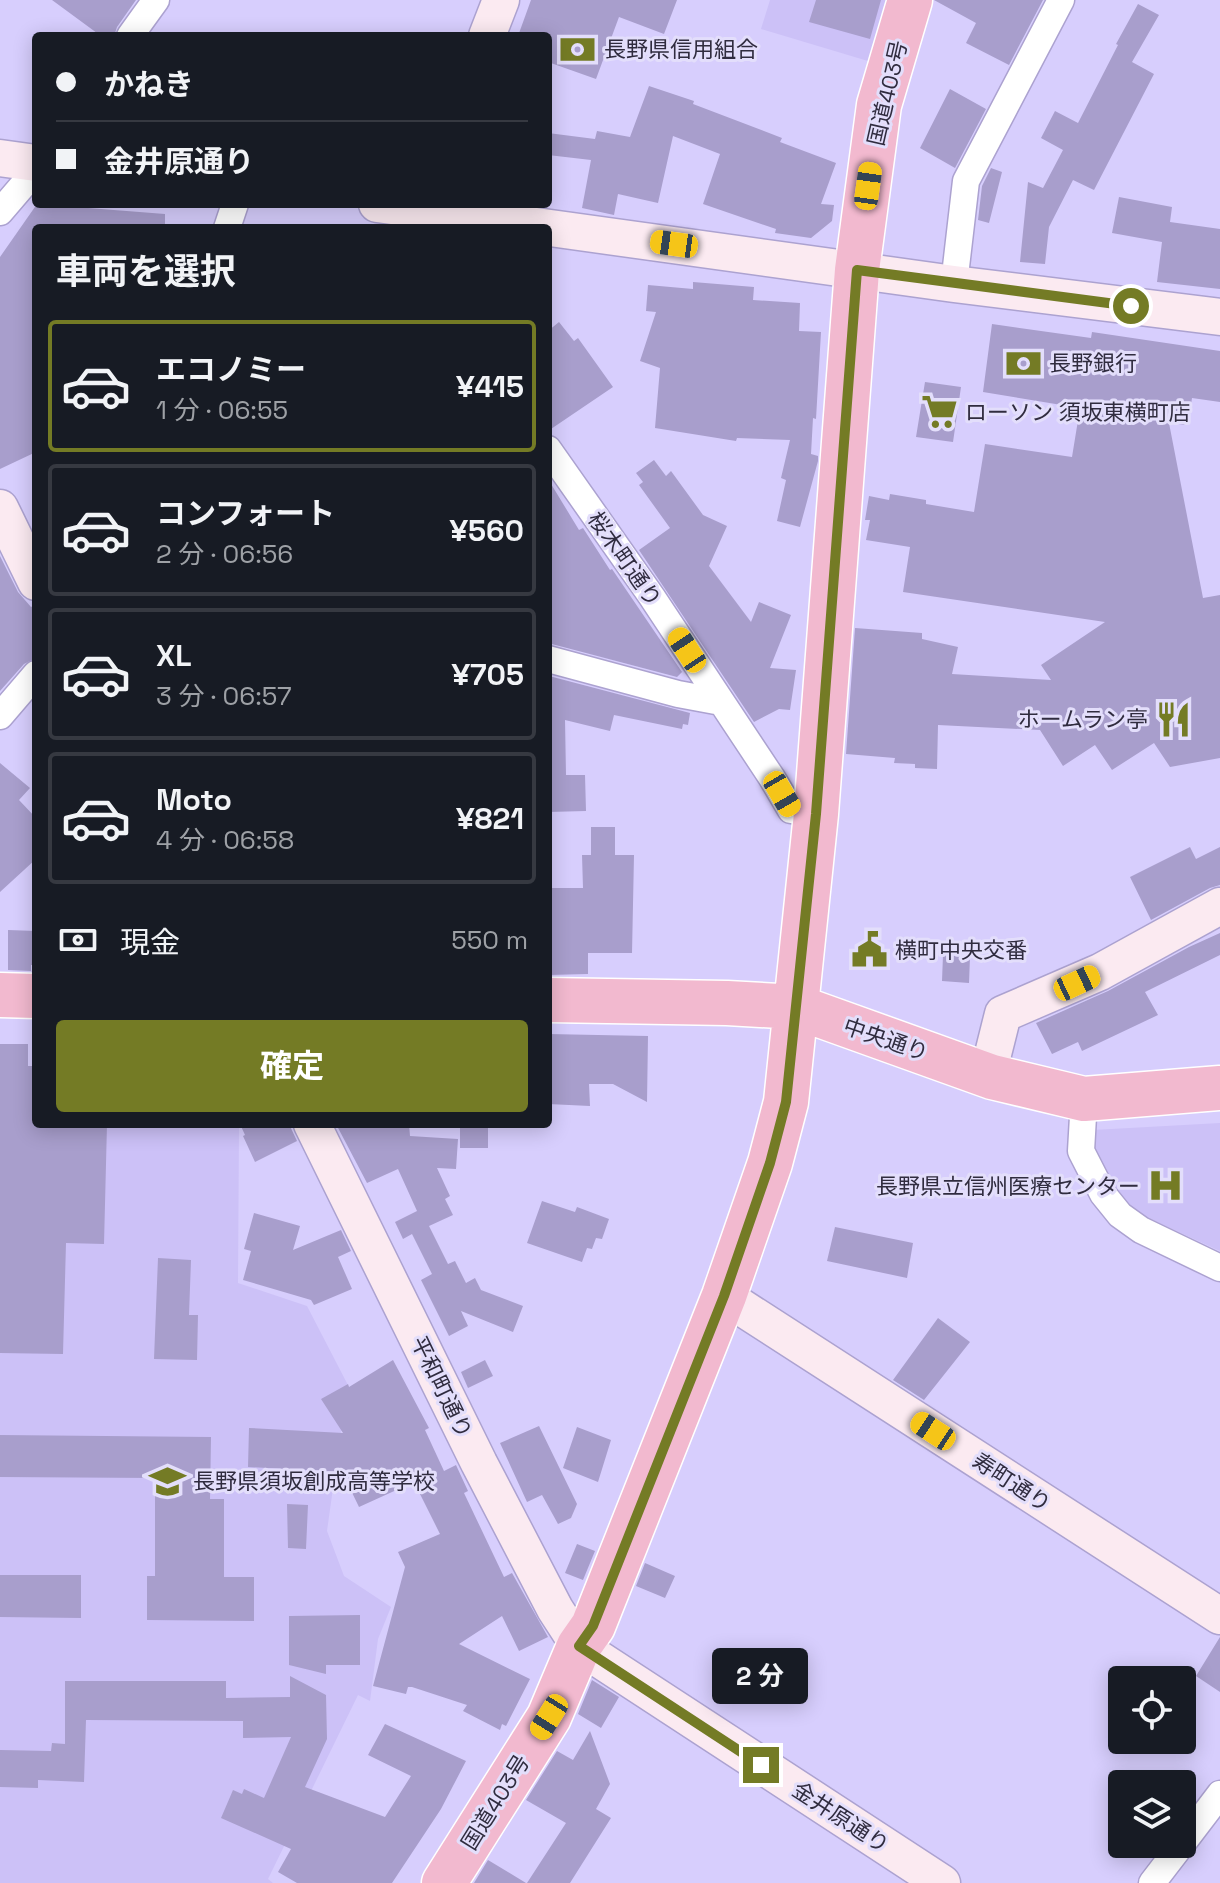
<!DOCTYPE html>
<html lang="ja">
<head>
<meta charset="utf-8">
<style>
	:root { --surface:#171b24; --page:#242831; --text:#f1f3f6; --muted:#9ea1a6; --line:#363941; --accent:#747b25 }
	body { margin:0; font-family:"Space Grotesk","Noto Sans JP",sans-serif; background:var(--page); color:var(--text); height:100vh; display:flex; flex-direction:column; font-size:30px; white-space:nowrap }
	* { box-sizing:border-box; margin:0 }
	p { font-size:26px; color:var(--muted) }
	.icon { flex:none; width:44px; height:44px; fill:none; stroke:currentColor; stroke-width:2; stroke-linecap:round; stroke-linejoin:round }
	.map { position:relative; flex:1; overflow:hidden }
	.details { position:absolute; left:32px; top:224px; width:520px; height:904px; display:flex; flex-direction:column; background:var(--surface); border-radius:8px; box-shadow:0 4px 20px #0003 }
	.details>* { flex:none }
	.guide { position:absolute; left:32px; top:32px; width:520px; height:176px; border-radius:8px; box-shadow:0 4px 20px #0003; display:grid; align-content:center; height:176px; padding:0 24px; background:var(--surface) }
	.buttons { position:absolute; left:1108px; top:1666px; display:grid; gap:16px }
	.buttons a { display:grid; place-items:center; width:88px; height:88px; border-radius:8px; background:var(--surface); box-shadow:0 4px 20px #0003; font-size:40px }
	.end { position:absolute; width:36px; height:36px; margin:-18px; border:10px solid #747b25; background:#fff; box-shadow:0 0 0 4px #fff }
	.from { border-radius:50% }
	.bubble { position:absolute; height:56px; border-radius:8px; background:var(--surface); box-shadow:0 4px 20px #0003; font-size:26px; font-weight:700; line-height:56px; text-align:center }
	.car { position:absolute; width:24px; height:48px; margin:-24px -12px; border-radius:10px; box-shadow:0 0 6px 2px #0007; background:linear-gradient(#f5c518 24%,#345 0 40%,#f5c518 0 76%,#345 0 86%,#f5c518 0) }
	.guide b { display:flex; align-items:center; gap:28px; height:76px; font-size:30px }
	.guide b+b { border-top:2px solid var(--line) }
	.guide i { width:20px; height:20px; background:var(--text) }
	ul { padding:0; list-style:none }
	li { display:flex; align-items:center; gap:24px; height:132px; margin:0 16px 12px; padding:0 8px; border:4px solid var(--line); border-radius:8px }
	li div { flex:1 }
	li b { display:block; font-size:30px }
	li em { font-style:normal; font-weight:700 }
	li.selected { border-color:var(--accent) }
	li>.icon { width:72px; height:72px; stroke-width:1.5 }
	h2 { padding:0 24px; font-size:36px; line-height:96px }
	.pay { display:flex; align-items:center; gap:20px; height:88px; padding:0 24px; font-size:30px }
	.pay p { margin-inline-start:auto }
	.cta { display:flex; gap:16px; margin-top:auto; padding:16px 24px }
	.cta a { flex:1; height:92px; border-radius:8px; background:var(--accent); color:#fff; font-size:32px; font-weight:700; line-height:92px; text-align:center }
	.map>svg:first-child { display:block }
	.built { fill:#ccc1f7 }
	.building { fill:#a89ecc }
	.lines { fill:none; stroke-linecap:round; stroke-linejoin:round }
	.street-casing { stroke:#aca2d0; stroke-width:29 }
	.secondary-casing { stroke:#aca2d0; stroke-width:39 }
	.highway-casing { stroke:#fff; stroke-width:47 }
	.street { stroke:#fff; stroke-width:26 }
	.secondary { stroke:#fbeaf1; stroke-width:36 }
	.highway { stroke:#f2b9cf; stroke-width:44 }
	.route { stroke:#747b25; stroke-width:10 }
	.labels { text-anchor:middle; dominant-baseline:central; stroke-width:6; stroke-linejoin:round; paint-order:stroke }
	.poi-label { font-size:22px; fill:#302c3f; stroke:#e3defb; text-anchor:start }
	.street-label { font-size:22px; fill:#302c3f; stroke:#e3defb }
</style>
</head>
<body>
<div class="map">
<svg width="1220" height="1883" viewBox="0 0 1220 1883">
	<rect width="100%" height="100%" fill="#d7cefd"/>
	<path class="built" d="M770,0H887L868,61L761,29Z
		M0,1119L36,1120V1124L239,1126L238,1283L307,1306L365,1418L341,1431L327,1531L344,1576L391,1607L378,1639L370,1701L358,1695L268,1879L273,1883H0Z
		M1220,1123V1251L1127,1208L1097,1164L1090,1148L1093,1130Z"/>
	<path class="building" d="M52,0H136L117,27L114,36H101Z
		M531,0H677L664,34L619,17L596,79L548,62V36H518Z
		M816,0H881L870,39L809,22Z
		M934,0H1043L1009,65L966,43L976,23Z
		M1138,4L1159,15L1132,62L1154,74L1094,190L1073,180L1049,227L1045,264L1020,262L1028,182L1043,188L1063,150L1041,138L1055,111L1078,123L1118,45L1116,44Z
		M649,86L694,101L693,104L782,138L780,142L836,163L821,204L834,205L832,221L811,238L775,233L776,229L703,204L720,154L673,136L658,203L618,194L614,215L582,208L591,160L548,155V133L595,139L597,131L630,137Z
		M950,89L986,109L955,168L920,148Z
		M991,168L1002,172L989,223L978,220L982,186Z
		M1119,197L1172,207L1170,222L1220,229V289L1157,282L1162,242L1112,233Z
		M37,204L165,214V228H36V452L0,469V257Z
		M693,282L754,287L753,300L800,303L799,331L821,332L816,419L813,418L811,454L818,456V461L800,527L777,521L786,480L781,478L790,440L737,438L736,441L655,428L660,368L640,361L656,312L646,311L648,285L693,289Z
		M559,322L574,341L578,338L613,387L548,431V331Z
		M992,324L1091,338L1092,332L1220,351V402L1192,398L1188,425L1169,423L1203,598L1220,595V758L1170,767L1154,743L1112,770L1095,745L1063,766L1040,730L938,725L937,769L915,768V764L894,763L895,758L846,754L855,628L922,633V639L958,647L952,674L1051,680L1041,665L1105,622L903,592L910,547L866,540L870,520H865L869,496L889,500L890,494L926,500V504L974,512L985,444L1072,457L1080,408L983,392Z
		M925,382L961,387L953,442L916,437Z
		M654,460L666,476L671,471L703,515L727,526L709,566L751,622L759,602L791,615L770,668L796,670L790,710L779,709L754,722L639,550L670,528L639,485L643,482L636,473Z
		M548,479L579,530L583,528L610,570L612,569L682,672L677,677L548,643Z
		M0,556L18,592L31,607L36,604V658L24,664L0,691Z
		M549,676L690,713L688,725L683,724L682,729L614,715L610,731L565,720L566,775H585L586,811L548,812Z
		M0,763L30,788L19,800L36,818V859L0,892Z
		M591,827H615V855H634L632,953H588V974L548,975V888H583L582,855H591Z
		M1190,847L1196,859L1220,847V885L1210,888L1151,920L1130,877Z
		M8,930L36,931V965H31V971L8,970Z
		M1220,933V955L1145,992L1158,1015L1082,1051L1078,1042L1052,1054L1036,1023L1108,991L1189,947Z
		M943,955L970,957L969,983L942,981Z
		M548,1034L648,1036L647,1102L613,1084H589L590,1106L548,1104Z
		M0,1044H28V1066H35L34,1124H107L104,1244L66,1243L63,1354L0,1353Z
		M240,1124H289L297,1141L255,1162L243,1136L245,1135Z
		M336,1124H409L410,1136L458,1139L456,1169L437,1168L450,1196L445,1199L453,1215L429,1226L448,1264L455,1261L466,1283L475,1278L481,1290L523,1306L513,1332L461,1311L468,1326L449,1336L421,1280L432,1274L412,1234L403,1239L395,1222L417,1211L398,1169L367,1183Z
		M460,1126H488V1148H460Z
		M542,1201L575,1212L577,1207L609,1219L602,1239L596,1238L592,1249L587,1248L582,1262L527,1243Z
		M254,1213L300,1226L293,1250L341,1230L351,1251L338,1257L352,1289L314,1305L311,1300L243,1280L251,1251L244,1249Z
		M835,1227L913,1243L907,1278L827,1261Z
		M158,1258L191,1260L189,1315H198L197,1360L154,1359Z
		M938,1318L970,1342L924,1400L893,1380Z
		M393,1360L429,1428L425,1430L444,1471L456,1465L468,1491L464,1493L504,1577L512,1573L548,1637L519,1651L502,1616L459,1644L530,1679L506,1726L502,1724L500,1730L463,1711L467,1705L412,1687H408L406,1694L373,1686L405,1567L398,1552L440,1534L414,1482L359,1507L342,1472L248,1467L249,1428L343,1433L321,1399L348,1384L349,1387Z
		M485,1360L493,1376L468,1388L461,1372Z
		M539,1426L577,1504L571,1518L558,1524L542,1495L527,1502L500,1443Z
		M577,1427L611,1440L598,1482L563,1468Z
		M0,1435L211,1437L210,1499H224V1577H254V1621L147,1620V1576H155V1478L0,1477Z
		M287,1504L308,1505L306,1549L288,1548Z
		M577,1544L595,1551L583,1580L565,1573Z
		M645,1563L675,1576L665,1598L636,1586Z
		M0,1575H81V1618L0,1617Z
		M360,1615V1665H326V1674L289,1665V1616Z
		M1220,1637V1692L1196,1676Z
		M290,1676L326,1695L327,1739L305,1787L385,1817L411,1776L368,1755L385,1724L466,1761L441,1809L392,1883H297L278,1872L291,1849L221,1818L233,1790L242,1794L244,1789L264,1798L291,1737L243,1738V1721L86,1720L84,1782L38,1780V1788L0,1787V1750L51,1751L52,1743L65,1744V1681H226V1698L290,1697Z
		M592,1680L619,1697L601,1728L578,1714Z
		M590,1731L610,1784L596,1809L611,1818L570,1883H527L566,1823L526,1800L557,1751L573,1760Z
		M488,1860L526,1883H474Z"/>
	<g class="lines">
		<defs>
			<path id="street" d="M130,36L156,0
				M0,212L36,170
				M227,228L235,204
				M954,284L966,181L1061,0
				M548,449L652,597L772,778L791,810L816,814
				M548,659L678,694L721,702
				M0,716L36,674
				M1084,1099L1081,1151L1103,1194L1120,1215L1141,1230L1220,1268
				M1182,1844L1220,1794
				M1152,1883L1182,1844"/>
			<path id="secondary" d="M487,36L501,0
				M0,158L36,163
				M377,204L954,284L1220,317
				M0,508L36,582
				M992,1077L993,1054L1003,1014L1100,972L1220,906
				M312,1124L479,1463L555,1609L579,1646L942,1883
				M724,1296L1220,1616"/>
			<path id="highway" d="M0,995L36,996
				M548,1000L727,1003L797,1007L992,1077L1084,1099L1220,1088
				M444,1883L549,1717L579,1646L593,1626L724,1296L770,1163L786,1102L816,814L857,270L879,105L910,0"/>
		</defs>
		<use href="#street" class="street-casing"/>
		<use href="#secondary" class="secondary-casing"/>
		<use href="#highway" class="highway-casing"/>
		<use href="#street" class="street"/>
		<use href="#secondary" class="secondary"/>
		<use href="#highway" class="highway"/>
	</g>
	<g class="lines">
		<path class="route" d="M761,1765L579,1646L593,1626L724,1296L770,1163L786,1102L816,814L857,270L1131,306"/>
	</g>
	<defs>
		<symbol id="bank-bare" viewBox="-9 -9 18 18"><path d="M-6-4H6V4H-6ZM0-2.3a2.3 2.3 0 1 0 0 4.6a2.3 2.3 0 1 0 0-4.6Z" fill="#747b25" stroke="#e3defb" stroke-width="2.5" paint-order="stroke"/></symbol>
		<symbol id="supermarket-bare" viewBox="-9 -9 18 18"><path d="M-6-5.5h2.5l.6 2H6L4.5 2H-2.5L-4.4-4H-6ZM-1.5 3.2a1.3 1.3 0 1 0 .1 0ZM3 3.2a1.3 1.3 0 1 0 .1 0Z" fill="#747b25" stroke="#e3defb" stroke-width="2.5" paint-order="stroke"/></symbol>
		<symbol id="restaurant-bare" viewBox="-9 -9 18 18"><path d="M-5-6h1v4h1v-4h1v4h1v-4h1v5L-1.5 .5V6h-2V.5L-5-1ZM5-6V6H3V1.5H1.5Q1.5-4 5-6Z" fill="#747b25" stroke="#e3defb" stroke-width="2.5" paint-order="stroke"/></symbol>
		<symbol id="civic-bare" viewBox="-9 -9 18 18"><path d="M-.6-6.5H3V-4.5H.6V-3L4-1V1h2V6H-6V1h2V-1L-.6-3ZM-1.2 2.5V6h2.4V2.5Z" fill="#747b25" stroke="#e3defb" stroke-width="2.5" paint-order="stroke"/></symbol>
		<symbol id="hospital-bare" viewBox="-9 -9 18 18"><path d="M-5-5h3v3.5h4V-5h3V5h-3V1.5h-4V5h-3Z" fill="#747b25" stroke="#e3defb" stroke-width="2.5" paint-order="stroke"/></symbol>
		<symbol id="school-bare" viewBox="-9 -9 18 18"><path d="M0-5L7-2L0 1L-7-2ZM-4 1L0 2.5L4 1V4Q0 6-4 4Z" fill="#747b25" stroke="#e3defb" stroke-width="2.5" paint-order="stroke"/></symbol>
	</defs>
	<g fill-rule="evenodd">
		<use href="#bank-bare" x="552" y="24" width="51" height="51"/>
		<use href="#bank-bare" x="998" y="338" width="51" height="51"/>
		<use href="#supermarket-bare" x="914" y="386" width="51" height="51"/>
		<use href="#restaurant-bare" x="1148" y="694" width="51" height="51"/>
		<use href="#civic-bare" x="844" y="924" width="51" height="51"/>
		<use href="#hospital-bare" x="1140" y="1160" width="51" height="51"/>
		<use href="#school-bare" x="142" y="1456" width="51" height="51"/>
	</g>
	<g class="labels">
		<g class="poi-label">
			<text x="604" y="49">長野県信用組合</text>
			<text x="1049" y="363">長野銀行</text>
			<text x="965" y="412">ローソン 須坂東横町店</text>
			<text x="1148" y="719" text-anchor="end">ホームラン亭</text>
			<text x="895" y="950">横町中央交番</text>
			<text x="1140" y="1186" text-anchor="end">長野県立信州医療センター</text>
			<text x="193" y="1481">長野県須坂創成高等学校</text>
		</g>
		<g class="street-label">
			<text transform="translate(887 93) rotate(-77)">国道403号</text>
			<text transform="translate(625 559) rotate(55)">桜木町通り</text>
			<text transform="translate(886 1039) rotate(19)">中央通り</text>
			<text transform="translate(442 1387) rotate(64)">平和町通り</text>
			<text transform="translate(1012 1482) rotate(33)">寿町通り</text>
			<text transform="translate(495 1802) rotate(-58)">国道403号</text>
			<text transform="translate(841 1817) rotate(33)">金井原通り</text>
		</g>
	</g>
</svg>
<div class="buttons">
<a><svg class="icon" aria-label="locate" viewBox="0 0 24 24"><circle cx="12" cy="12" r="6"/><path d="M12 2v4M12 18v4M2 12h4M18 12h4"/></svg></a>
<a><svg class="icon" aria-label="layers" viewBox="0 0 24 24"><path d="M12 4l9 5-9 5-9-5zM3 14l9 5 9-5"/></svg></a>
</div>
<i class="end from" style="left:1131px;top:306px"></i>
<i class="end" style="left:761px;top:1765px"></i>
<div class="bubble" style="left:712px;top:1648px;width:96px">2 分</div>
<i class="car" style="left:868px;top:186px;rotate:8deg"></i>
<i class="car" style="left:674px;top:244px;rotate:278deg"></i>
<i class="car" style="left:687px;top:650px;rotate:327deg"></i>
<i class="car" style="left:782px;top:794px;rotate:150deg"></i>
<i class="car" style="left:1077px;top:983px;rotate:65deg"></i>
<i class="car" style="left:933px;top:1431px;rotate:303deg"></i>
<i class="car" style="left:549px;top:1717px;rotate:212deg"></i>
<div class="guide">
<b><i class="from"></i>かねき</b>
<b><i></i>金井原通り</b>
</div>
<section class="details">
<h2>車両を選択</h2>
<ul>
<li class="selected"><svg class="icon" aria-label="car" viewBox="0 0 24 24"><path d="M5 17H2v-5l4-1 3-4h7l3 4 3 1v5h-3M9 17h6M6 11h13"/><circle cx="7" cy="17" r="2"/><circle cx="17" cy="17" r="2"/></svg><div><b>エコノミー</b><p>1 分 · 06:55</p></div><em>¥415</em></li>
<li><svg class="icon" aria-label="car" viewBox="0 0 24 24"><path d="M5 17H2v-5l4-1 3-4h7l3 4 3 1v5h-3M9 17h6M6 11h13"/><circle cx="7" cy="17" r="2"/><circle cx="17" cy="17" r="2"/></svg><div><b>コンフォート</b><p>2 分 · 06:56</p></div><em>¥560</em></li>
<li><svg class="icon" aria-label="car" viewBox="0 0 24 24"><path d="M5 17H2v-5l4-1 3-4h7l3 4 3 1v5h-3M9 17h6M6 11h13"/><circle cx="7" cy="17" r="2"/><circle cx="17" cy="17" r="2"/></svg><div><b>XL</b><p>3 分 · 06:57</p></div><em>¥705</em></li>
<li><svg class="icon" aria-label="car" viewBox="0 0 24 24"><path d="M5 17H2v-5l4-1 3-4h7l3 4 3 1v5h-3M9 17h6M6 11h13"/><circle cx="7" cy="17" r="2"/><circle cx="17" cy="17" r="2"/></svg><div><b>Moto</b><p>4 分 · 06:58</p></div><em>¥821</em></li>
</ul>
<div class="pay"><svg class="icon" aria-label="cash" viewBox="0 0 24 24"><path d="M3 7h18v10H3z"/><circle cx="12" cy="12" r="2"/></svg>現金<p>550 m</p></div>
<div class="cta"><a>確定</a></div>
</section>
</div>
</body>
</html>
